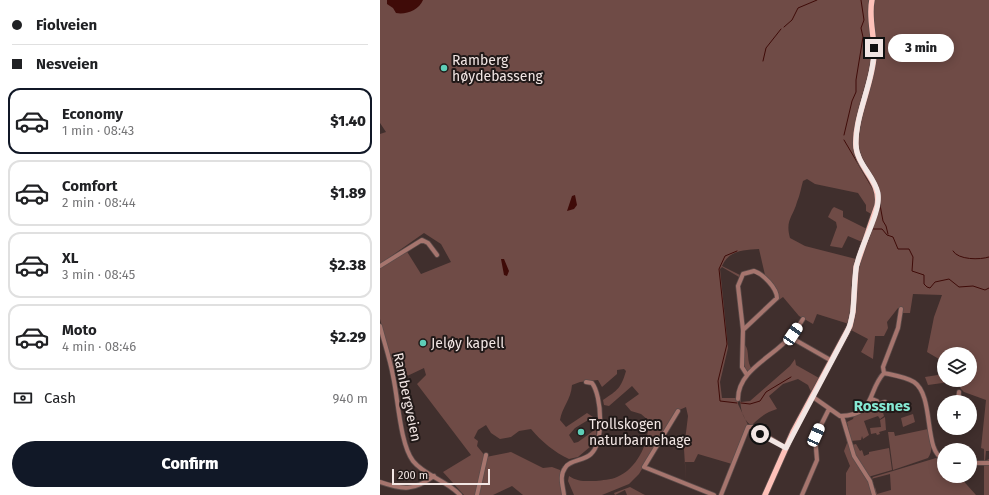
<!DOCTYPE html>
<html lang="en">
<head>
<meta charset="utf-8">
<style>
	:root { --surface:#fff; --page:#f6f6f6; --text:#202124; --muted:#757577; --line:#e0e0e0; --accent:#111827 }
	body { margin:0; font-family:"Fira Sans",sans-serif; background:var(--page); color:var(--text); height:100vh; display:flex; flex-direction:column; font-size:15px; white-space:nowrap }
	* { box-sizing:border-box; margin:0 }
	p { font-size:13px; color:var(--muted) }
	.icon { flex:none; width:22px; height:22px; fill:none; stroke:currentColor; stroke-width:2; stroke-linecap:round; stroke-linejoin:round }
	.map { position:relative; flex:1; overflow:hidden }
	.panel { display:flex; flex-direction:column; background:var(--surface); width:380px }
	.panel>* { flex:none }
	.hud { display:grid; align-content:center; height:88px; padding:0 12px; background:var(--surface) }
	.buttons { position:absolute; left:557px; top:347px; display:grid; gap:8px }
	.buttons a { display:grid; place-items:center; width:40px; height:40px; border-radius:50%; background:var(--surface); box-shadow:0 2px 10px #0003; font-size:20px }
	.scale { position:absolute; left:12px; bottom:10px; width:98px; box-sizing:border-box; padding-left:4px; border:2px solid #f2e6e4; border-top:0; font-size:11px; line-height:14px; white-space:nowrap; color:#f2e6e4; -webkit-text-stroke:3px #211918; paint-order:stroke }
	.end { position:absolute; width:18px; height:18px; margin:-9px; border:5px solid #f2e6e4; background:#111; box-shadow:0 0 0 2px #111 }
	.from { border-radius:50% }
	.bubble { position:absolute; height:28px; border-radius:14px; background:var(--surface); box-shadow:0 2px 10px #0003; font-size:13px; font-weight:800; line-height:28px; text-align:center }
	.car { position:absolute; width:12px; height:24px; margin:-12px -6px; border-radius:5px; box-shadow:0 0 3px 1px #0007; background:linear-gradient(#fff 24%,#345 0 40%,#fff 0 76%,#345 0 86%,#fff 0) }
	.hud b { display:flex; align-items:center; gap:14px; height:38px; font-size:15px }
	.hud b+b { border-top:1px solid var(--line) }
	.hud i { width:10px; height:10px; background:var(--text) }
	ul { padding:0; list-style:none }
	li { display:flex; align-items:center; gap:12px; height:66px; margin:0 8px 6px; padding:0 4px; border:2px solid var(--line); border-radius:12px }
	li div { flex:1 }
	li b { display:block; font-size:15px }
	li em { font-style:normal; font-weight:800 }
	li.on { border-color:var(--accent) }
	li>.icon { width:36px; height:36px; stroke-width:1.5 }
	.pay { display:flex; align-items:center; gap:10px; height:44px; padding:0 12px; font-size:15px }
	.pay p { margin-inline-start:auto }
	.cta { display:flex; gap:8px; margin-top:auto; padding:8px 12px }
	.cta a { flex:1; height:46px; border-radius:24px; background:var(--accent); color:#fff; font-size:16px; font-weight:800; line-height:46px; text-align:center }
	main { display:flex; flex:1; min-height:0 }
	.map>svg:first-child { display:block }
	.green { fill:#6f4b46; fill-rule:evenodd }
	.water { fill:#3f0b08 }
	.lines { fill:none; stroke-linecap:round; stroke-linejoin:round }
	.stream { stroke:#3f0b08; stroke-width:1 }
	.minor-casing { stroke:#5c4c4a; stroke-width:5.5 }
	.major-casing { stroke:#5c4c4a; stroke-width:7 }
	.minor { stroke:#a6756e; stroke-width:4 }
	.major { stroke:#fec1b9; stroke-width:5.5 }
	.route { stroke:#f2e6e4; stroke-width:5 }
	.poi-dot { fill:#5eceb7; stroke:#211918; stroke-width:1.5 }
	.labels { text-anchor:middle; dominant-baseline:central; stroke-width:4; stroke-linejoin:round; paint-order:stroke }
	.poi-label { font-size:14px; fill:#f2e6e4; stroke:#211918; text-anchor:start }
	.street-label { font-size:14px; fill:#f2e6e4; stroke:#211918 }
	.neighbourhood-label { font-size:15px; font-weight:bold; fill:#86ead4; stroke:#211918 }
</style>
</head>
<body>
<main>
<section class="panel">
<div class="hud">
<b><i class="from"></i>Fiolveien</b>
<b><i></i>Nesveien</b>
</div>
<ul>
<li class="on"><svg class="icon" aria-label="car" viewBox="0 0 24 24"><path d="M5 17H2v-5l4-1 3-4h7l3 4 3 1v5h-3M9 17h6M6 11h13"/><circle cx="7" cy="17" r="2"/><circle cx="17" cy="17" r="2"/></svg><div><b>Economy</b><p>1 min · 08:43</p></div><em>$1.40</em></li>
<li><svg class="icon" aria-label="car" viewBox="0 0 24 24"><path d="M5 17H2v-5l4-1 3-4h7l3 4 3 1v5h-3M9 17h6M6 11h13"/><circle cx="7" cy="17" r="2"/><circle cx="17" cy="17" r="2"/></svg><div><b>Comfort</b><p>2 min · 08:44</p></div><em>$1.89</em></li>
<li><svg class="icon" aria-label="car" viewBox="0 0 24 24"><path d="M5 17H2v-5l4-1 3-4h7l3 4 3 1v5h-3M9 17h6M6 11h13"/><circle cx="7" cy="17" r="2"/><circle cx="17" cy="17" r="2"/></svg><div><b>XL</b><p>3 min · 08:45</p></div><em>$2.38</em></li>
<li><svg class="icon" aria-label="car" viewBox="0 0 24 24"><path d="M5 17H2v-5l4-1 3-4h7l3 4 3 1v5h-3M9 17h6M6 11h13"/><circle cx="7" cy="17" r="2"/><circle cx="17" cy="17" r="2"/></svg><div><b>Moto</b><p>4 min · 08:46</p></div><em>$2.29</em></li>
</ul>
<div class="pay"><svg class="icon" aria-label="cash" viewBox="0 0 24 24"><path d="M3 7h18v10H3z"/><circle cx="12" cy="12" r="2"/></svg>Cash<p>940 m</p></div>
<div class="cta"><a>Confirm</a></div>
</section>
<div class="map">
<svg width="609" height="495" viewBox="0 0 609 495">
	<rect width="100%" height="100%" fill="#402f2d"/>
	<path class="green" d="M0,0H609V451H606L605,461L609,459V495H604V449L601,448L606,400L584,392L581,389L577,381L548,385L545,377L564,374V380H590V354H564V362L547,352L554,317L562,295L533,294L530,313H523V308H518L507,322L508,328L504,336H495L493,359L481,352L488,339L471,330L469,324L437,314L433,324L419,316L403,297L396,302L399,297L398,292L380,272L385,275L379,249C364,250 349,250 342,266L360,275L359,277L342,267L340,269L348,348L340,382L342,398H356L358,387V404L368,425L352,464L318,454L314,462H305L306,482L304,449L308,416L306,407L297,411L259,474L249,484L222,495H194L188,481L189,476C198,482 205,481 216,481C222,480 231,480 237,477C258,468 270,441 268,420L261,414L251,411L245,404L259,394L252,386L229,406L224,405L223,400C238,390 241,388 246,371L244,369L237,370V374L222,387L218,380L200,382L192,385C191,400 182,407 180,420L186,427L207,413L213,417L195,428L189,435L194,443L198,442L216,429L217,441L198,457L189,459C174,452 162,442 151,429L139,431L131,437L120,439L111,433L106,425L98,430L94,438L98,441L97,446L106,457L131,452L163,468L172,467L180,470L184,495H143L132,486L113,495H84L63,472L91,455L37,384L46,375L44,368L23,378L14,371L0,319V267L26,250L41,274L71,262L61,244L44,233L0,264V134L6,132L0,123ZM427,179L435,184L478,193L486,205V211L493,215L487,229L463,217V211L454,207L452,209L448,217L456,222L457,227L450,246L462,248L468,236L482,242L476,259L425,246L410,238C405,220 413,217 417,202C420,195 421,188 423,181Z
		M368,328L365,332V345C370,351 366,362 372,369L369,371L366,370L364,363L365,331Z
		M415,359L416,365L439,378L431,392L428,385L418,379L403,384L389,396L397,409C387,412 380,417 373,424L375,427C360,422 359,401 361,388V402L370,401L410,366Z
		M501,405L504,416L500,419L498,416L484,421L489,435L483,439L482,436L481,440L471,441L467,422L473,419L474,415L485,410L491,412L497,411Z
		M533,414L535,422L523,427L521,418Z
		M505,417L506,430L499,432L500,434L497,435L496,433L491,434L490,428L501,427L500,420Z
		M548,429C551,438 554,450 548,458L513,470L508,432H514L515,436Z
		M466,431C471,454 487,472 493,495H466V473L470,466L464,451L467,443Z
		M476,444L480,451L482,450L484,456L489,454V452L509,448L512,470L488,477L477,461L472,445Z
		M556,458L564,461V476H579L596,495H495V487L497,494L511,490L510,474L491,479L494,483L491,480L493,477Z
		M250,487L263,494L265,495H247L245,490L235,495L234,493Z"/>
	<path class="water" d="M7,0H43C39,10 26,15 16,13L13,8L7,4Z
		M195,195L197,205L194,209L187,211L192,196Z
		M121,259H124L129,271L127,276L124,275Z"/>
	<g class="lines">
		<path class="stream" d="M404,27L412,20L418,8L437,0
			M383,61L386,48L401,29
			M464,135L472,101L476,92V80L483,37L481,28L484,20L481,0
			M464,140L493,189
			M500,205L503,221L506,226L508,234
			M492,229H502L507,235L513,237L518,249H529L533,257L532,271L544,275V284L547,287L550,288L555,282L569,279L579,287L593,286L605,290L609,288
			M357,251L345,256L339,269L347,344L338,381L340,401L357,403
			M573,251C578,260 600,260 609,257
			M361,403L370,404L380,401L386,392L411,377"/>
		<defs>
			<path id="minor" d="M0,266L42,240L48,243L57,255
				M0,326C4,342 10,359 13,376C18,398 20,444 33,461C45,476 66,480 80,495
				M363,330L397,298C397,288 383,274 374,271L363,274L358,286L363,330L362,367L367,375
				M410,337L452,361
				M504,373C513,375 526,377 534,382C555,396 543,453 564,459
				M504,373L503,367L518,328L521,309
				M433,397L460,416C496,416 487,391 504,373
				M358,399C358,370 393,357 410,337C415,332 419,325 423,319
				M578,402L579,392
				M498,404L505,402
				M486,406L494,409L498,407L497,401L492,399
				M298,411L264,467L334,495
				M462,416L474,456L490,481L494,495
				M590,463H609
				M0,482C23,490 34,491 54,476
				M97,495L106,455
				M184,495C183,486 179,476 185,468C189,460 204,461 211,454C224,442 222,396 212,383L206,382
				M341,495L368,427H372L406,448
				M422,495L437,460L435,437L449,409"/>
			<path id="major" d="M385,495L413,432L470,326L473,312L476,267L497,206C502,182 479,170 476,148C473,120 493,84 494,55C495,37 488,18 492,0"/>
		</defs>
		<use href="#minor" class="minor-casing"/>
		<use href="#major" class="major-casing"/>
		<use href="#minor" class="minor"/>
		<use href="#major" class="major"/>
	</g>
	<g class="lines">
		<path class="route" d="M380,434L406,448L467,332C478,309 471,283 478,260C483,241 501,212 498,193C494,175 476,163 476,144C476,111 494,81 494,48"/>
	</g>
	<g class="poi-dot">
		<circle cx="64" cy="68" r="4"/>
		<circle cx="43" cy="343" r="4"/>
		<circle cx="201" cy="432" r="4"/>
	</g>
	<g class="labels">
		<g class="poi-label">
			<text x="72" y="60">Ramberg<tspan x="72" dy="16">høydebasseng</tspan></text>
			<text x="51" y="343">Jeløy kapell</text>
			<text x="209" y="424">Trollskogen<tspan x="209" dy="16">naturbarnehage</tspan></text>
		</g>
		<g class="street-label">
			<text transform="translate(27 397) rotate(78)">Rambergveien</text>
		</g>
		<g class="neighbourhood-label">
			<text x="502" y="406">Rossnes</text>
		</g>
	</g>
</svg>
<div class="buttons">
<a><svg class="icon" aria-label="layers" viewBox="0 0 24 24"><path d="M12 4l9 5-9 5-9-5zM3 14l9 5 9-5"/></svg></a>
<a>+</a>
<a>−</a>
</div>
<div class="scale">200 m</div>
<i class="end from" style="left:380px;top:434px"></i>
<i class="end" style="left:494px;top:48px"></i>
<div class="bubble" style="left:508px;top:34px;width:66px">3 min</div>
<i class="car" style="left:413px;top:334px;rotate:34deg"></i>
<i class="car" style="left:436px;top:435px;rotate:24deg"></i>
</div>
</main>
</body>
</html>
